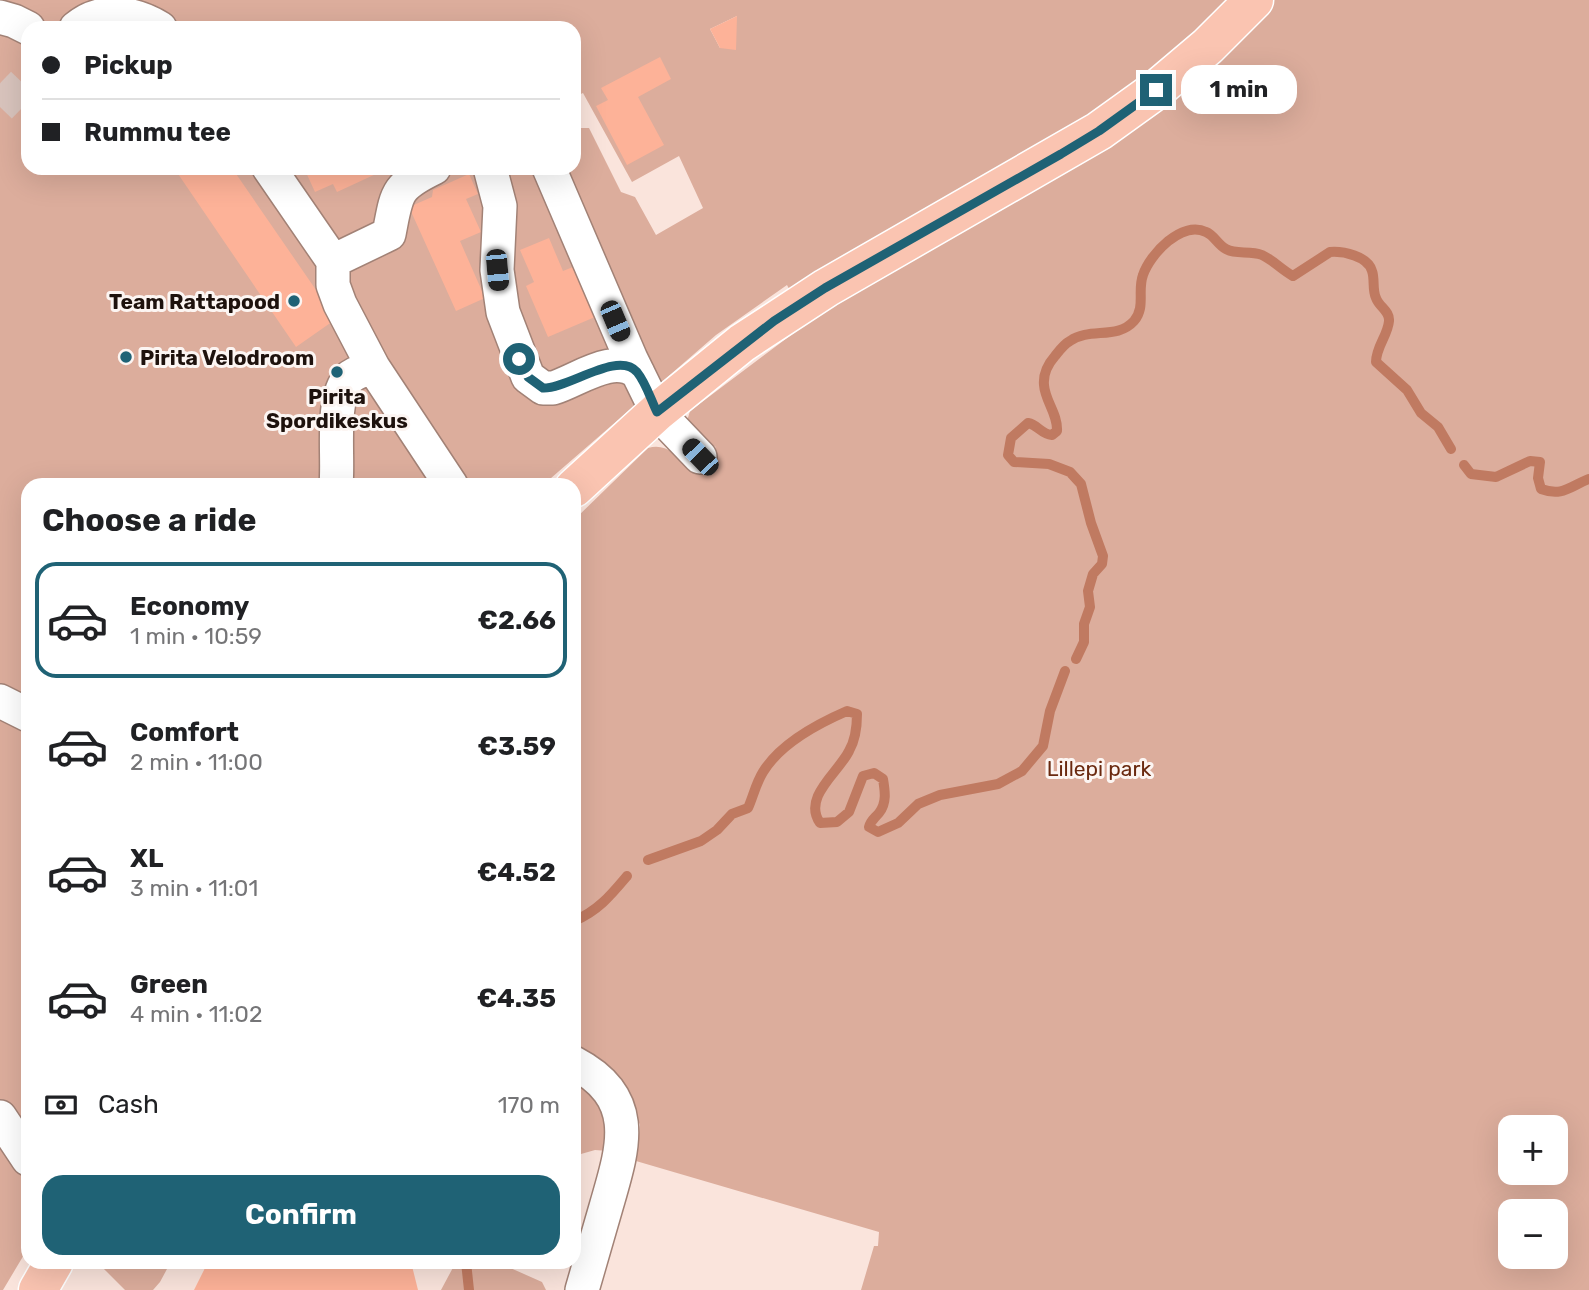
<!DOCTYPE html>
<html lang="en">
<head>
<meta charset="utf-8">
<style>
	:root { --surface:#fff; --page:#f2f2f2; --text:#202124; --muted:#757577; --line:#e0e0e0; --accent:#1f6275 }
	body { margin:0; font-family:Rubik,sans-serif; background:var(--page); color:var(--text); height:100vh; display:flex; flex-direction:column; font-size:26px; white-space:nowrap }
	* { box-sizing:border-box; margin:0 }
	p { font-size:23px; color:var(--muted) }
	.icon { flex:none; width:38px; height:38px; fill:none; stroke:currentColor; stroke-width:2; stroke-linecap:round; stroke-linejoin:round }
	.map { position:relative; flex:1; overflow:hidden }
	.side { position:absolute; left:21px; top:478px; width:560px; height:791px; display:flex; flex-direction:column; background:var(--surface); border-radius:21px; box-shadow:0 7px 28px #0002 }
	.side>* { flex:none }
	.top-card { position:absolute; left:21px; top:21px; width:560px; height:154px; border-radius:21px; box-shadow:0 7px 28px #0002; display:grid; align-content:center; height:154px; padding:0 21px; background:var(--surface) }
	.tools { position:absolute; left:1498px; top:1115px; display:grid; gap:14px }
	.tools a { display:grid; place-items:center; width:70px; height:70px; border-radius:14px; background:var(--surface); box-shadow:0 7px 28px #0002; font-size:35px }
	.end { position:absolute; width:32px; height:32px; margin:-16px; border:9px solid #1f6275; background:#fff; box-shadow:0 0 0 4px #fff }
	.from { border-radius:50% }
	.bubble { position:absolute; height:49px; border-radius:21px; background:var(--surface); box-shadow:0 7px 28px #0002; font-size:23px; font-weight:700; line-height:49px; text-align:center }
	.car { position:absolute; width:21px; height:42px; margin:-21px -10px; border-radius:9px; box-shadow:0 0 5px 2px #0007; background:linear-gradient(#222 24%,#8ab4d8 0 40%,#222 0 76%,#8ab4d8 0 86%,#222 0) }
	.top-card b { display:flex; align-items:center; gap:24px; height:66px; font-size:26px }
	.top-card b+b { border-top:2px solid var(--line) }
	.top-card i { width:18px; height:18px; background:var(--text) }
	ul { padding:0; list-style:none }
	li { display:flex; align-items:center; gap:21px; height:116px; margin:0 14px 10px; padding:0 7px; border:4px solid transparent; border-radius:21px }
	li div { flex:1 }
	li b { display:block; font-size:26px }
	li em { font-style:normal; font-weight:700 }
	li.selected { border-color:var(--accent) }
	li>.icon { width:63px; height:63px; stroke-width:1.5 }
	h2 { padding:0 21px; font-size:32px; line-height:84px }
	.pay { display:flex; align-items:center; gap:18px; height:77px; padding:0 21px; font-size:26px }
	.pay p { margin-inline-start:auto }
	.action { display:flex; gap:14px; margin-top:auto; padding:14px 21px }
	.action a { flex:1; height:80px; border-radius:21px; background:var(--accent); color:#fff; font-size:28px; font-weight:700; line-height:80px; text-align:center }
	.map>svg:first-child { display:block }
	.green { fill:#dcad9c; fill-rule:evenodd }
	.lines { fill:none; stroke-linecap:round; stroke-linejoin:round }
	.stream { stroke:#c07a61; stroke-width:10 }
	.building { fill:#fdb298 }
	.minor-tunnel { stroke:#d9c4bd; stroke-width:33; stroke-dasharray:33 17; stroke-linecap:butt }
	.minor-casing { stroke:#a28276; stroke-width:36 }
	.major-casing { stroke:#fff; stroke-width:41 }
	.minor { stroke:#fff; stroke-width:33 }
	.major { stroke:#fac4b1; stroke-width:38 }
	.route { stroke:#1f6275; stroke-width:9 }
	.poi-dot { fill:#1f6275; stroke:#fcf5f2; stroke-width:2.5 }
	.labels { text-anchor:middle; dominant-baseline:central; stroke-width:6; stroke-linejoin:round; paint-order:stroke }
	.poi-label { font-size:21px; font-weight:bold; fill:#1e120d; stroke:#fcf5f2; text-anchor:end }
	.park-label { font-size:21px; fill:#6a290f; stroke:#fcf5f2 }
</style>
</head>
<body>
<div class="map">
<svg width="1589" height="1290" viewBox="0 0 1589 1290">
	<rect width="100%" height="100%" fill="#fae4dc"/>
	<path class="green" d="M0,0H1589V1290H861L874,1246H878L879,1232L636,1161L640,1125L626,1090L618,1076L597,1056L574,1047V520L648,448C665,443 675,454 686,465L716,447L710,445L687,421L690,411L807,323L787,285L716,335L543,485H28V1248L3,1290H0ZM737,16L720,48L710,29ZM28,28H574V97L583,93L632,182L679,156L703,208L656,235L635,197L621,192L589,128H574V168H28ZM1510,1127H1556V1172H1510ZM1510,1211H1556V1256H1510Z
		M574,1078C601,1101 611,1114 608,1151L595,1150L574,1156Z
		M103,1262H153L167,1269L160,1282L153,1290H125L101,1266Z
		M456,1262H497L542,1282L546,1290H441Z"/>
	<g class="lines">
		<path class="stream" d="M1464,465L1471,474L1496,477L1530,461L1540,462L1538,478L1541,489C1563,497 1570,486 1589,479
			M1076,659L1084,642V624L1090,607L1088,591L1093,574L1102,564L1103,556L1091,523L1081,484L1070,472L1049,464L1014,462L1008,455L1011,438L1028,423C1038,425 1041,434 1052,435L1057,431C1058,414 1045,401 1044,385C1043,374 1048,364 1055,356C1059,351 1064,344 1070,341C1090,327 1117,340 1134,321C1146,307 1137,291 1143,275C1150,254 1182,220 1206,232C1214,235 1218,245 1226,249C1235,255 1250,250 1262,255C1273,260 1282,270 1293,276L1330,252C1343,251 1368,256 1372,271C1375,279 1372,290 1376,298C1379,307 1390,311 1389,321C1388,335 1376,347 1376,362L1407,390L1421,413L1438,427L1451,449
			M648,860L701,841L717,830L732,814L748,808C753,797 756,783 763,772C780,744 817,724 847,711L857,714C857,727 856,739 849,751C839,772 802,797 820,823L837,822L849,812L863,776L874,773L883,779C885,791 887,803 879,813C874,819 871,820 869,827L878,832L898,823L918,804L940,795L998,784L1022,771L1043,746L1050,711L1065,671
			M574,921C598,911 611,895 627,876
			M466,1262L469,1290"/>
	</g>
	<path class="building" d="M737,16L736,50L720,48L710,29Z
		M660,57L671,79L638,97L664,145L627,165L596,106L608,100L601,88Z
		M174,168H232L336,319L296,347Z
		M304,168H389L337,192L333,184L315,192Z
		M469,174L478,194L466,199L481,232L460,241L485,298L456,311L409,207L432,197L433,190Z
		M549,238L563,271L573,267L595,317L548,337L526,286L534,282L520,250Z
		M208,1262H411L418,1290H194Z"/>
	<g class="lines">
		<path class="minor-tunnel" d="M0,107L28,78"/>
		<defs>
			<path id="minor" d="M0,17L14,21L28,28
				M76,28C101,7 134,12 160,28
				M269,168L333,261V285L340,304L373,367C365,370 355,372 349,378C330,399 339,457 336,485
				M490,168L500,206L497,270L503,312L528,377L543,388H553C577,381 614,352 638,373
				M549,168L631,359L657,412L700,457
				M333,261L389,234C397,193 395,187 434,168
				M373,367L451,485
				M0,701L28,715
				M574,1063C641,1098 623,1148 606,1207C598,1235 590,1262 582,1290
				M0,1117L28,1159"/>
			<path id="major" d="M574,488L657,412L742,343L826,288L1099,131L1156,90L1208,46L1254,0
				M38,1290L54,1262"/>
		</defs>
		<use href="#minor" class="minor-casing"/>
		<use href="#major" class="major-casing"/>
		<use href="#minor" class="minor"/>
		<use href="#major" class="major"/>
	</g>
	<g class="lines">
		<path class="route" d="M519,359L528,377L543,388C568,389 618,350 637,372C646,383 651,400 657,412L774,321L825,288L1061,154L1099,131L1156,90"/>
	</g>
	<g class="poi-dot">
		<circle cx="294" cy="301" r="7"/>
		<circle cx="126" cy="357" r="7"/>
		<circle cx="337" cy="372" r="7"/>
	</g>
	<g class="labels">
		<g class="poi-label">
			<text x="280" y="301">Team Rattapood</text>
			<text x="140" y="357" text-anchor="start">Pirita Velodroom</text>
			<text x="337" y="396" text-anchor="middle">Pirita<tspan x="337" dy="24">Spordikeskus</tspan></text>
		</g>
		<g class="park-label">
			<text x="1099" y="768">Lillepi park</text>
		</g>
	</g>
</svg>
<div class="tools">
<a>+</a>
<a>−</a>
</div>
<i class="end from" style="left:519px;top:359px"></i>
<i class="end" style="left:1156px;top:90px"></i>
<div class="bubble" style="left:1181px;top:65px;width:116px">1 min</div>
<i class="car" style="left:497px;top:270px;rotate:175deg"></i>
<i class="car" style="left:615px;top:321px;rotate:157deg"></i>
<i class="car" style="left:700px;top:457px;rotate:316deg"></i>
<div class="top-card">
<b><i class="from"></i>Pickup</b>
<b><i></i>Rummu tee</b>
</div>
<section class="side">
<h2>Choose a ride</h2>
<ul>
<li class="selected"><svg class="icon" aria-label="car" viewBox="0 0 24 24"><path d="M5 17H2v-5l4-1 3-4h7l3 4 3 1v5h-3M9 17h6M6 11h13"/><circle cx="7" cy="17" r="2"/><circle cx="17" cy="17" r="2"/></svg><div><b>Economy</b><p>1 min · 10:59</p></div><em>€2.66</em></li>
<li><svg class="icon" aria-label="car" viewBox="0 0 24 24"><path d="M5 17H2v-5l4-1 3-4h7l3 4 3 1v5h-3M9 17h6M6 11h13"/><circle cx="7" cy="17" r="2"/><circle cx="17" cy="17" r="2"/></svg><div><b>Comfort</b><p>2 min · 11:00</p></div><em>€3.59</em></li>
<li><svg class="icon" aria-label="car" viewBox="0 0 24 24"><path d="M5 17H2v-5l4-1 3-4h7l3 4 3 1v5h-3M9 17h6M6 11h13"/><circle cx="7" cy="17" r="2"/><circle cx="17" cy="17" r="2"/></svg><div><b>XL</b><p>3 min · 11:01</p></div><em>€4.52</em></li>
<li><svg class="icon" aria-label="car" viewBox="0 0 24 24"><path d="M5 17H2v-5l4-1 3-4h7l3 4 3 1v5h-3M9 17h6M6 11h13"/><circle cx="7" cy="17" r="2"/><circle cx="17" cy="17" r="2"/></svg><div><b>Green</b><p>4 min · 11:02</p></div><em>€4.35</em></li>
</ul>
<div class="pay"><svg class="icon" aria-label="cash" viewBox="0 0 24 24"><path d="M3 7h18v10H3z"/><circle cx="12" cy="12" r="2"/></svg>Cash<p>170 m</p></div>
<div class="action"><a>Confirm</a></div>
</section>
</div>
</body>
</html>
